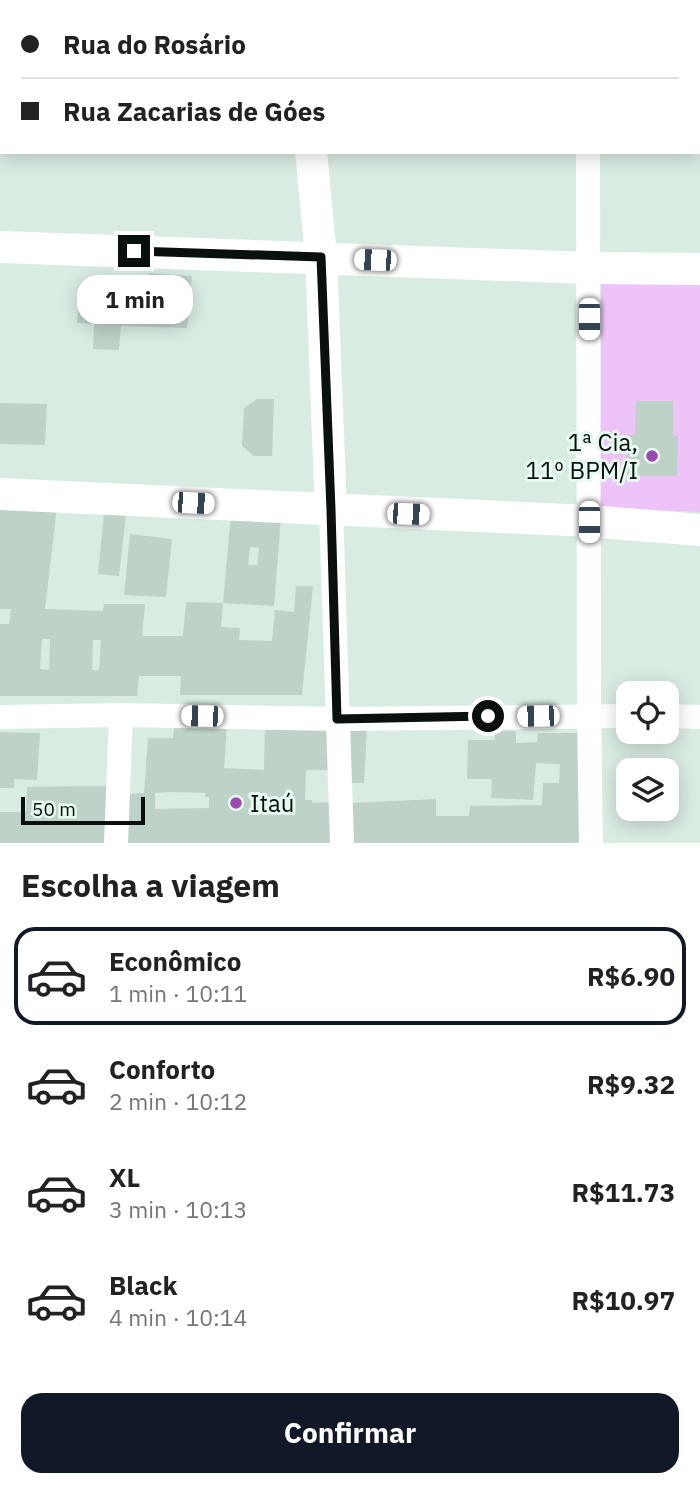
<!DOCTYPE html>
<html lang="pt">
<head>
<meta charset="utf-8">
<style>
	:root { --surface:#fff; --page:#f2f2f2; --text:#222; --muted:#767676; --line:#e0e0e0; --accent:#111827 }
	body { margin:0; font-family:"IBM Plex Sans",sans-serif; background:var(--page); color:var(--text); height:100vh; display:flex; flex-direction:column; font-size:26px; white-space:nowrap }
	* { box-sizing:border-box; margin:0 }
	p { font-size:23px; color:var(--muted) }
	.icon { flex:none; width:38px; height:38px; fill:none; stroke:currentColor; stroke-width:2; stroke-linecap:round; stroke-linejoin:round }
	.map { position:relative; height:843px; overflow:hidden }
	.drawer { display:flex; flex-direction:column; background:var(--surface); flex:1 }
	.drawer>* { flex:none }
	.hud { position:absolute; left:0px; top:0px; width:700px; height:154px; box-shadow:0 4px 18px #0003; display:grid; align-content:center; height:154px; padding:0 21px; background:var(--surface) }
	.buttons { position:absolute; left:616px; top:681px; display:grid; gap:14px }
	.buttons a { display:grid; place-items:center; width:63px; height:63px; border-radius:14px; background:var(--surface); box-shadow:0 4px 18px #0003; font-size:35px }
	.scale { position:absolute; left:21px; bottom:18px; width:124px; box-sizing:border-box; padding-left:7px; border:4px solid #0a100d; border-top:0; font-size:19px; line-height:24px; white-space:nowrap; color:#0a100d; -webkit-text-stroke:5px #e6faef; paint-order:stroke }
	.end { position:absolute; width:32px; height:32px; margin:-16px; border:9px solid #0a100d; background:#fff; box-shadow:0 0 0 4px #fff }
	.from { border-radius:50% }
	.bubble { position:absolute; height:49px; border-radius:21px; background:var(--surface); box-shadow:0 4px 18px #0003; font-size:23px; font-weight:800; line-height:49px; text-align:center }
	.car { position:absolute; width:21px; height:42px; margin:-21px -10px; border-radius:9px; box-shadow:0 0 5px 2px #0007; background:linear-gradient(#fff 24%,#345 0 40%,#fff 0 76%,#345 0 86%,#fff 0) }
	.hud b { display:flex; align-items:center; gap:24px; height:66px; font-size:26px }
	.hud b+b { border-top:2px solid var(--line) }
	.hud i { width:18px; height:18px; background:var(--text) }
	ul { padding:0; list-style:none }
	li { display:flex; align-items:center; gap:21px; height:98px; margin:0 14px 10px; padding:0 7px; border:4px solid transparent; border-radius:21px }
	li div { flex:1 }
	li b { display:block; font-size:26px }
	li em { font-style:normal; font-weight:800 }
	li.on { border-color:var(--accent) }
	li>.icon { width:63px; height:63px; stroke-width:1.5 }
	h2 { padding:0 21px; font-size:32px; line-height:84px }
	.primary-button { display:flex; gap:14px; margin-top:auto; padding:14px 21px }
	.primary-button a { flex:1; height:80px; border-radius:21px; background:var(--accent); color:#fff; font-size:28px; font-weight:800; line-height:80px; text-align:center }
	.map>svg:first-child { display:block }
	.green { fill:#edc3fa }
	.building { fill:#bfd2c7; fill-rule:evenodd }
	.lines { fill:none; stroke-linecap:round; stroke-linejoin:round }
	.minor { stroke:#fff; stroke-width:24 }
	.major { stroke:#fff; stroke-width:32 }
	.route { stroke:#0a100d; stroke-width:9 }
	.poi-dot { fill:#9e48b6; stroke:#e6faef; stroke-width:2.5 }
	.labels { text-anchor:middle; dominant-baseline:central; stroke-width:6; stroke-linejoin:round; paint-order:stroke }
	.poi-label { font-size:24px; fill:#0a100d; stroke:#e6faef; text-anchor:end }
</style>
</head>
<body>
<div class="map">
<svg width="700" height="843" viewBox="0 0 700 843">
	<rect width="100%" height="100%" fill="#d9ece2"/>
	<path class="green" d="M601,283H700V512L600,508Z"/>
	<path class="building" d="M149,273L192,276L190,297L173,296L172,305L190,307L187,328L121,326L119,350L93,349L94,324L77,323L79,297L146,300Z
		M257,399H274L272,456H254L242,446L244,408Z
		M636,401H673V436H678L677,476H627V435H635Z
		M0,403L47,404L45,445L0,444Z
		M0,506L57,507L45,609L103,611L104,604H145L142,636H183L186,602L223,603L221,627L240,628L239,640L272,641L275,610L294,612L296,586H313L302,695H180L181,676H139L137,696H0V624H9L11,609H0ZM42,639H50L49,670L40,669ZM93,640H101L99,670H92Z
		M104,514L126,515L119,576L98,574Z
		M231,514L281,518L274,606L223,603ZM250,547L259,548L257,565H248Z
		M130,534L172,539L166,597L124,595Z
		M332,724V770H306L305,800H312V803L336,802L338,843H122L125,794L144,793L148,738H173L174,725L227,726L224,768L264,770L265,725ZM169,792L206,793L205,797H209V808L155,809V793Z
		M347,729H367L364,783H346Z
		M495,731H516V743L537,742L538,733H583L582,843H354L352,803L436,799V816H469L470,806L542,805L543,783H559L560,764L536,763L533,800L491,798L492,779H467L468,740H495Z
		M0,732L40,733L37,780L14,779V788H0Z
		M81,786H113L110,843H0V812H26L27,787Z"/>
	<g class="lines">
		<path class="minor" d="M173,0L174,2
			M587,0V2
			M239,2L240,0
			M698,20H700
			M0,28H2
			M0,53L2,54
			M588,152L589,715L591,843
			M331,510L342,843
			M667,716L700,717
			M0,717L121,715L337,719L628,716
			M116,843L121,715"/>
		<path class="major" d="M299,0V2
			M311,152L321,257L331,510
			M0,247L589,268L700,269
			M0,494L589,521L700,530"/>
	</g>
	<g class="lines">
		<path class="route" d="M134,251L321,257L331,510L337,719L488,716"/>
	</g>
	<g class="poi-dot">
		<circle cx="652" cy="456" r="7"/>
		<circle cx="236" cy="803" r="7"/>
	</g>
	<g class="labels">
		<g class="poi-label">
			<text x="638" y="442">1ª Cia,<tspan x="638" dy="28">11º BPM/I</tspan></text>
			<text x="250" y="803" text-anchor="start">Itaú</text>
		</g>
	</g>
</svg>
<div class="buttons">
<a><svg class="icon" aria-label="locate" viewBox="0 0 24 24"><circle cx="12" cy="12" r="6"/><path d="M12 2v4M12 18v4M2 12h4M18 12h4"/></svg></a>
<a><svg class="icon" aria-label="layers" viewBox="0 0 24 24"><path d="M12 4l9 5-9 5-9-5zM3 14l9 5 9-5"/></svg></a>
</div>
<div class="scale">50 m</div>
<i class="end from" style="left:488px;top:716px"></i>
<i class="end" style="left:134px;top:251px"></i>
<div class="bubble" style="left:77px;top:275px;width:116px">1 min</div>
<i class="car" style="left:375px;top:260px;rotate:272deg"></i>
<i class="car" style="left:589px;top:319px;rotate:180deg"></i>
<i class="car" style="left:193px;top:503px;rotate:93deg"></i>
<i class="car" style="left:408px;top:514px;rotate:92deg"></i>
<i class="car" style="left:589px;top:522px;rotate:180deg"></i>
<i class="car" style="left:202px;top:716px;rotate:271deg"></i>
<i class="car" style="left:538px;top:716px;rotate:269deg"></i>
<div class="hud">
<b><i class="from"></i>Rua do Rosário</b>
<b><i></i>Rua Zacarias de Góes</b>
</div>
</div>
<section class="drawer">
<h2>Escolha a viagem</h2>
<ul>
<li class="on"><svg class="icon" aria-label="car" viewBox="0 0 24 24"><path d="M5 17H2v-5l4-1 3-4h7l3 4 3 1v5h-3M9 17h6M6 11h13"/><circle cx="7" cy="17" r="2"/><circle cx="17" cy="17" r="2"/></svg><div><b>Econômico</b><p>1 min · 10:11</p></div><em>R$6.90</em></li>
<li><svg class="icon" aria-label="car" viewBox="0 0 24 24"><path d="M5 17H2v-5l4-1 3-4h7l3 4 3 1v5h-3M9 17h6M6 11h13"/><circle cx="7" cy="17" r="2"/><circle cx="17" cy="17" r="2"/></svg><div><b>Conforto</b><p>2 min · 10:12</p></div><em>R$9.32</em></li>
<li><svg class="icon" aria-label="car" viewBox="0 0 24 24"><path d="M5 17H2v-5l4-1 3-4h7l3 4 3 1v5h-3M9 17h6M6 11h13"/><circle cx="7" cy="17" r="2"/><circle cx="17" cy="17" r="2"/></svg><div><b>XL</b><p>3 min · 10:13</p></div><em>R$11.73</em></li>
<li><svg class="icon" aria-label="car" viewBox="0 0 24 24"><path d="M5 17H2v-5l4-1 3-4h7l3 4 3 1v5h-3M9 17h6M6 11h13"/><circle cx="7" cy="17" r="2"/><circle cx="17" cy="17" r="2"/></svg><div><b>Black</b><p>4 min · 10:14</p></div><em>R$10.97</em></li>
</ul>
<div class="primary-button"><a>Confirmar</a></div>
</section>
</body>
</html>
